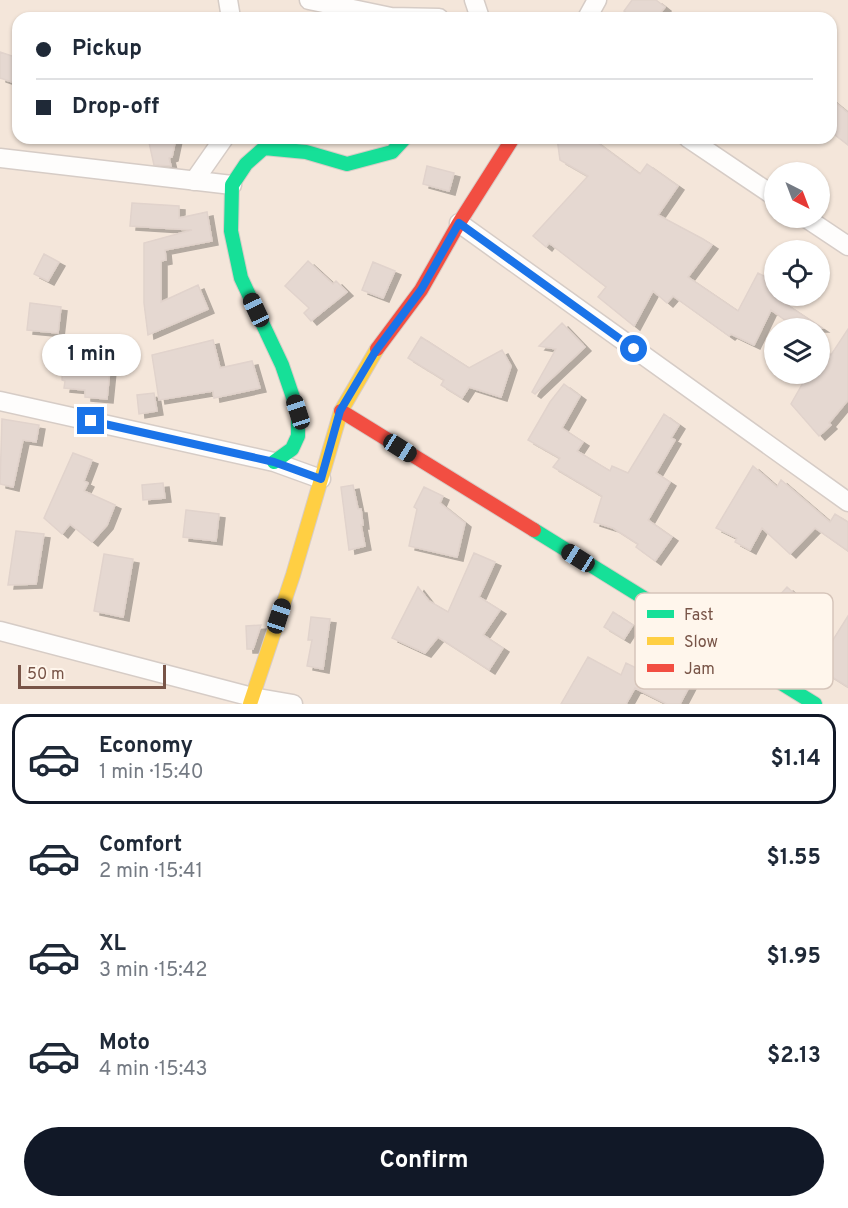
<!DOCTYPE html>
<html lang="en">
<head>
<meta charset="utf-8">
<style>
	:root { --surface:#fff; --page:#f2f2f3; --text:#1f2937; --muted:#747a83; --line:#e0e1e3; --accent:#111827 }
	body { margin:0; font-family:Overpass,sans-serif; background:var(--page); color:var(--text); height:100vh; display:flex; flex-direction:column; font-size:22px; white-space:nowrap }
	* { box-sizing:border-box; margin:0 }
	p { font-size:20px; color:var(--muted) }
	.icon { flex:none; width:33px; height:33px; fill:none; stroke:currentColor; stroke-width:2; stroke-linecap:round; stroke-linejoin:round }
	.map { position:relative; height:704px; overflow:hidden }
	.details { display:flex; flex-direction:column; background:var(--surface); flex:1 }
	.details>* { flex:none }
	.top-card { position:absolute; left:12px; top:12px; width:825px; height:132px; border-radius:18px; box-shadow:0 2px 4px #0004; display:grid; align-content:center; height:132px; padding:0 24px; background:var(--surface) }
	.needle { width:39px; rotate:138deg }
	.buttons { position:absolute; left:764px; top:162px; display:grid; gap:12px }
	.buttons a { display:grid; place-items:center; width:66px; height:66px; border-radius:50%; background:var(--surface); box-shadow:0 2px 4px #0004; font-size:30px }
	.scale { position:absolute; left:18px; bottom:15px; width:148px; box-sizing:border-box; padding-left:6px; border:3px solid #785447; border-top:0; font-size:16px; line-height:21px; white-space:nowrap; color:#785447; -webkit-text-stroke:4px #fff6ec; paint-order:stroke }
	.end { position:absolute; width:27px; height:27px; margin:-14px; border:8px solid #1a73e8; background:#fff; box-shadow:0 0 0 3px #fff }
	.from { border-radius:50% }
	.bubble { position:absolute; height:42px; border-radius:21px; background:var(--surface); box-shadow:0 2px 4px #0004; font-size:20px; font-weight:700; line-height:42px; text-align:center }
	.car { position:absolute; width:18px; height:36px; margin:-18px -9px; border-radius:8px; box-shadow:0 0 4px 2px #0007; background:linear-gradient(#222 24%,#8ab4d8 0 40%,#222 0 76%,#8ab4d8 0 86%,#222 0) }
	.top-card b { display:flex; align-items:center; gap:21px; height:57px; font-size:22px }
	.top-card b+b { border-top:2px solid var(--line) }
	.top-card i { width:15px; height:15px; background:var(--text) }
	ul { padding:10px 0 0; list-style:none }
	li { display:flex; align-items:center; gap:18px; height:90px; margin:0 12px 9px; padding:0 12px; border:3px solid transparent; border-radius:18px }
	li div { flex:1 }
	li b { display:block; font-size:22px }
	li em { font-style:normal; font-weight:700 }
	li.current { border-color:var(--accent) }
	li>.icon { width:54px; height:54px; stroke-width:1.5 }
	.primary-button { display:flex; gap:12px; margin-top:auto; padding:12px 24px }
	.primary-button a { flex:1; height:69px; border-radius:36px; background:var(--accent); color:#fff; font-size:24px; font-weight:700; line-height:69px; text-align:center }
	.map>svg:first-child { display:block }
	.residential { fill:#f4e6da; fill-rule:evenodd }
	.building { fill:#e5d8d1; stroke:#e1d3cc; stroke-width:1.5; filter:url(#shadow) }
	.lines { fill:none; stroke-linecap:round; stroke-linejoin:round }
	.street-casing { stroke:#d6ccc6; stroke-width:21 }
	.fast-casing { stroke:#d7ccc6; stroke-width:16 }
	.slow-casing { stroke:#d7ccc6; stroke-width:16 }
	.jam-casing { stroke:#d7ccc6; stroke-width:16 }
	.street { stroke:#fefdfc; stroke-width:18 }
	.fast { stroke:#16e098; stroke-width:14 }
	.slow { stroke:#ffcf43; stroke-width:14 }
	.jam { stroke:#f24e42; stroke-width:14 }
	.route { stroke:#1a73e8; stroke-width:8 }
	.key { fill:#fff6ec; stroke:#d6c5ba; stroke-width:1.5 }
	.key-label { font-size:16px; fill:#785447 }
</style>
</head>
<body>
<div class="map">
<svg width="848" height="704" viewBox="0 0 848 704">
	<defs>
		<filter id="shadow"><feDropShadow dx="6" dy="4" stdDeviation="0" flood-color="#0004"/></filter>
	</defs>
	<rect width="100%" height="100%" fill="#f8f1ea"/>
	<path class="residential" d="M0,0H848V704H0ZM18,18H831V138H18ZM774,172H819V218H774ZM774,250H819V296H774ZM774,328H819V374H774Z"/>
	<path class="building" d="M632,0H656L665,7L656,18H634L624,11Z
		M0,52L18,58V84L0,78Z
		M831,99L848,113V145L831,132Z
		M148,138H176L172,157L169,158L171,166L154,165Z
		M557,138H591L640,174L647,164L678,186L658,215L703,239L712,245L688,277L738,311L758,273L774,281V296L822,328H796L771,310L754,345L731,334L729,336L673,296L667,303L653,291L634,326L598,297L606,287L549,243L546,247L533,236L588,176L560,160Z
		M427,166L454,173L449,191L423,184Z
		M132,203L179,206V218L207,212L212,241L165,250L166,260L161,261V302L198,285L208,309L148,335L144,303V243L192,230L130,226Z
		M44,254L59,262L48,281L34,274Z
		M308,261L333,284L336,281L347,292L311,321L304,313L309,308L285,286Z
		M373,262L395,271L383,298L362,290Z
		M30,303L61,307L58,333L27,330Z
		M562,323L585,347L535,394L532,392L556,349L539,346Z
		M848,329V400L829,423L831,425L819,436L791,404L808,374H819V347L831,355Z
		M64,335L105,336L103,368L110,369L107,399L85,397V390L64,388L65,381L62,380Z
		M421,337L469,368L502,350L511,366L501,397L469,387L462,398L441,385L444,380L408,358Z
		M213,340L220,368L252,361L260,388L214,398L213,391L159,400L152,355Z
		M564,384L580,396L562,428L583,442L577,451L610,471L612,466L628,473L664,414L679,425L671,438L675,440L656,473L670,482L648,520L672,537L655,561L636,547L638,544L613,528L594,522L602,496L553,467L560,458L528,440L550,402Z
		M154,393L157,411L139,414L137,395Z
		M2,419L39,425L36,442L23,440L13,487L0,484Z
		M73,453L92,460L84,481L88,483L84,491L115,505L107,525L92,542L70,524L62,534L44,518Z
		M753,466L777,487L781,480L830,522L835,514L848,522V551L815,528L790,554L762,528L750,550L735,542L737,538L716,528Z
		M163,483L165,498L143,500L142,485Z
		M353,485L358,509H361L363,525H361L365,546L349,550L341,487Z
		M424,487L443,496L440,503L465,523L457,557L409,546L417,509L414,507Z
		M186,510L219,514L216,541L183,537Z
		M16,531L44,534L36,584L8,585Z
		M474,553L495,562L479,597L500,610L483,635L503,648L489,670L438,637L425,653L392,638L418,587L429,601L448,612Z
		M104,554L133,559L123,617L94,611Z
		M787,587L800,599L783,619L769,607Z
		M613,612L633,625L624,639L604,627Z
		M848,616V687L816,667Z
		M311,617L330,619L323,669L307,666L312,640H308Z
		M261,625L253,649H247L246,626Z
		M684,651L697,661L681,680L690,685L680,704H667L635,688L626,704H561L588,657L621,675L626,663L661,680Z"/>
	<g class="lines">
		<defs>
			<path id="street" d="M228,0L231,18
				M309,0L391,17L439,18
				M474,0L480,18
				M587,18L597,0
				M688,138L774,196
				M0,158L232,185
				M194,181L224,138
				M806,218L848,246
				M459,223L848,502
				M0,401L274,462L321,479
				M0,631L252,697L293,704"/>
			<path id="fast" d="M274,462L292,449L298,436V412L282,365L241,278L231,231L232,185L246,164L264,148L306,152L347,164L392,152L405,138
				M534,530L815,704"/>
			<path id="slow" d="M250,704L293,575L341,411L377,349"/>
			<path id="jam" d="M377,349L421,290L459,223L513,138
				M341,411L534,530"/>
		</defs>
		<use href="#street" class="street-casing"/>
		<use href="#fast" class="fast-casing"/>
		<use href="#slow" class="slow-casing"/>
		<use href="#jam" class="jam-casing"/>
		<use href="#street" class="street"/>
		<use href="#fast" class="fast"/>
		<use href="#slow" class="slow"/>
		<use href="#jam" class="jam"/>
	</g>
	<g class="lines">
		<path class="route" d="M91,421L274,462L321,479L340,411L375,352L421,290L459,223L634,349"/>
	</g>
	<rect x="635" y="593" width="198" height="96" rx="9" class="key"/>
	<rect x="647" y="610" width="27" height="8" fill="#16e098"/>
	<rect x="647" y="637" width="27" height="8" fill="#ffcf43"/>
	<rect x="647" y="664" width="27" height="8" fill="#f24e42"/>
	<g class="key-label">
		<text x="684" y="620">Fast</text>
		<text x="684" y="647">Slow</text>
		<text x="684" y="674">Jam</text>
	</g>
</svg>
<div class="buttons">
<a><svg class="needle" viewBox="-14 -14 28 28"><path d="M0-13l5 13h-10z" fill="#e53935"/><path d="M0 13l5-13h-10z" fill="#747a83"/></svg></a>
<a><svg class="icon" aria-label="locate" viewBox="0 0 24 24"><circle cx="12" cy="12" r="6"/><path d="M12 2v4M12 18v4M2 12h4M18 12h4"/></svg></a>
<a><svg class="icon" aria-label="layers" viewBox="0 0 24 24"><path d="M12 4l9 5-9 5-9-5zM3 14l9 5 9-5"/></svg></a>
</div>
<div class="scale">50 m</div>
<i class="end from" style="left:634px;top:349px"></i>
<i class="end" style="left:91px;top:421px"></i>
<div class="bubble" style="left:42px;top:334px;width:99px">1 min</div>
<i class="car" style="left:256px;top:310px;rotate:335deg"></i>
<i class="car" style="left:298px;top:412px;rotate:342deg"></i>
<i class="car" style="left:400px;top:448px;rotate:122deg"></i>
<i class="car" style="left:578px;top:558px;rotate:302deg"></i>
<i class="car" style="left:279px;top:616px;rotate:18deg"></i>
<div class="top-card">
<b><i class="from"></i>Pickup</b>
<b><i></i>Drop-off</b>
</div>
</div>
<section class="details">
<ul>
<li class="current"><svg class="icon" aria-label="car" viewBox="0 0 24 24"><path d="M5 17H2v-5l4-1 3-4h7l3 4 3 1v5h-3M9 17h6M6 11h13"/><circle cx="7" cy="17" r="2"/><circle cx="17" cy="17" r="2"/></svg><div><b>Economy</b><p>1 min · 15:40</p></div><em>$1.14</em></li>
<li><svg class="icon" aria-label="car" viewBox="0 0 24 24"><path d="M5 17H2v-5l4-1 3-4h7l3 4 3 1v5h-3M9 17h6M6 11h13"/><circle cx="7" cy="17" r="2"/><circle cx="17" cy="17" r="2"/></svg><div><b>Comfort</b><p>2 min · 15:41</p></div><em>$1.55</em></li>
<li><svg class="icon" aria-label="car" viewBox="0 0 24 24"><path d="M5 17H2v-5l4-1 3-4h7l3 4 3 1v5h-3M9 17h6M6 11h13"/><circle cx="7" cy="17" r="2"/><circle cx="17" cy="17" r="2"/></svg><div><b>XL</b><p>3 min · 15:42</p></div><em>$1.95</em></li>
<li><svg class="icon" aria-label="car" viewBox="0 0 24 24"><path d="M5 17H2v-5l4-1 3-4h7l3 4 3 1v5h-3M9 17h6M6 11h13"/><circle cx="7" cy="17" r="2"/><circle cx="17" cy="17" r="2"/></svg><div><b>Moto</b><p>4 min · 15:43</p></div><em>$2.13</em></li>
</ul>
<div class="primary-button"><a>Confirm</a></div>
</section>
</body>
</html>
